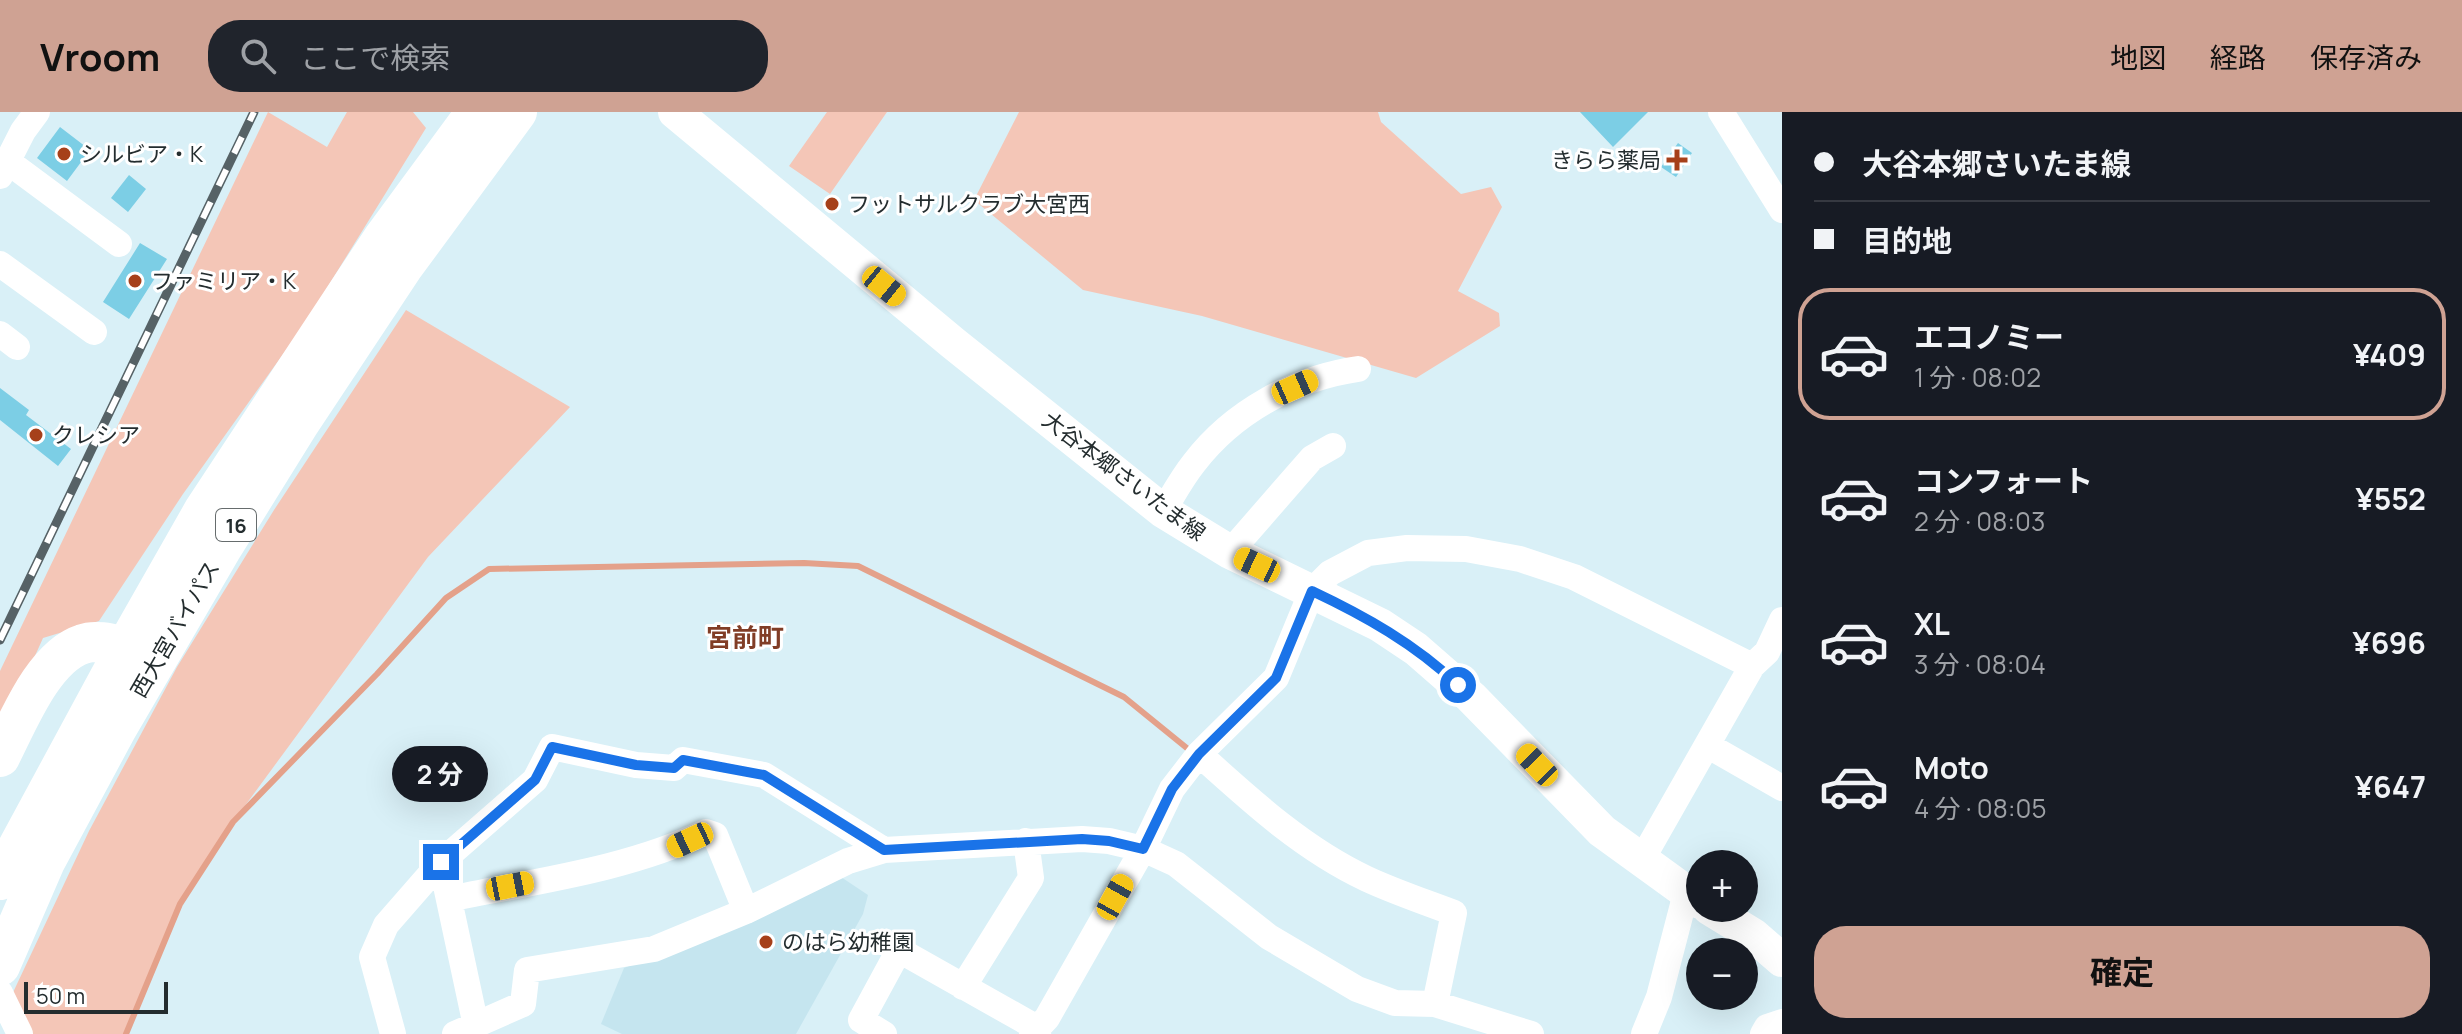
<!DOCTYPE html>
<html lang="ja">
<head>
<meta charset="utf-8">
<style>
	:root { --surface:#171b24; --page:#20242c; --text:#f1f3f6; --muted:#9ea1a6; --line:#363941; --accent:#cfa293 }
	body { margin:0; font-family:Manrope,"Noto Sans JP",sans-serif; background:var(--page); color:var(--text); height:100vh; display:flex; flex-direction:column; font-size:30px; white-space:nowrap }
	* { box-sizing:border-box; margin:0 }
	p { font-size:26px; color:var(--muted) }
	.icon { flex:none; width:44px; height:44px; fill:none; stroke:currentColor; stroke-width:2; stroke-linecap:round; stroke-linejoin:round }
	.map { position:relative; flex:1; overflow:hidden }
	.panel { display:flex; flex-direction:column; background:var(--surface); width:680px }
	.panel>* { flex:none }
	.guide { display:grid; align-content:center; height:176px; padding:0 32px; background:var(--surface) }
	.controls { position:absolute; left:1686px; top:738px; display:grid; gap:16px }
	.controls a { display:grid; place-items:center; width:72px; height:72px; border-radius:50%; background:var(--surface); box-shadow:0 8px 32px #0002; font-size:40px }
	.scale { position:absolute; left:24px; bottom:20px; width:144px; box-sizing:border-box; padding-left:8px; border:4px solid #242d2f; border-top:0; font-size:22px; line-height:28px; white-space:nowrap; color:#242d2f; -webkit-text-stroke:6px #fff; paint-order:stroke }
	.end { position:absolute; width:36px; height:36px; margin:-18px; border:10px solid #1a73e8; background:#fff; box-shadow:0 0 0 4px #fff }
	.from { border-radius:50% }
	.bubble { position:absolute; height:56px; border-radius:28px; background:var(--surface); box-shadow:0 8px 32px #0002; font-size:26px; font-weight:700; line-height:56px; text-align:center }
	.car { position:absolute; width:24px; height:48px; margin:-24px -12px; border-radius:10px; box-shadow:0 0 6px 2px #0007; background:linear-gradient(#f5c518 24%,#345 0 40%,#f5c518 0 76%,#345 0 86%,#f5c518 0) }
	.guide b { display:flex; align-items:center; gap:28px; height:76px; font-size:30px }
	.guide b+b { border-top:2px solid var(--line) }
	.guide i { width:20px; height:20px; background:var(--text) }
	ul { padding:0; list-style:none }
	li { display:flex; align-items:center; gap:24px; height:132px; margin:0 16px 12px; padding:0 16px; border:4px solid transparent; border-radius:32px }
	li div { flex:1 }
	li b { display:block; font-size:30px }
	li em { font-style:normal; font-weight:700 }
	li.active { border-color:var(--accent) }
	li>.icon { width:72px; height:72px; stroke-width:1.5 }
	.button { display:flex; gap:16px; margin-top:auto; padding:16px 32px }
	.button a { flex:1; height:92px; border-radius:32px; background:var(--accent); color:#111; font-size:32px; font-weight:700; line-height:92px; text-align:center }
	header { display:flex; align-items:center; gap:48px; box-sizing:border-box; height:112px; padding:0 40px; background:var(--accent); color:#111 }
	header strong { font-size:38px }
	nav { display:flex; gap:44px; margin-inline-start:auto; font-size:28px }
	.search { width:560px; height:72px; background:var(--page); display:flex; align-items:center; gap:20px; box-sizing:border-box; padding:0 28px; border-radius:32px; color:var(--muted); font-size:30px }
	main { display:flex; flex:1; min-height:0 }
	.map>svg:first-child { display:block }
	.built { fill:#c5e5ef }
	.green { fill:#f4c6b7 }
	.lines { fill:none; stroke-linecap:round; stroke-linejoin:round }
	.stream { stroke:#e4a18a; stroke-width:6 }
	.building { fill:#7ccee5 }
	.minor { stroke:#fff; stroke-width:26 }
	.major { stroke:#fff; stroke-width:34 }
	.highway { stroke:#fff; stroke-width:40 }
	.rail-casing { stroke:#566266; stroke-width:9 }
	.rail { stroke:#fff; stroke-width:6; stroke-dasharray:18; stroke-linecap:butt }
	.route { stroke:#1a73e8; stroke-width:10 }
	.poi-dot { fill:#a6401a; stroke:#fff; stroke-width:3 }
	.labels { text-anchor:middle; dominant-baseline:central; stroke-width:6; stroke-linejoin:round; paint-order:stroke }
	.shield { fill:#fff; stroke:#666c6d; stroke-width:2 }
	.shield-label { font-size:20px; font-weight:bold; fill:#242d2f }
	.poi-label { font-size:22px; fill:#242d2f; stroke:#fff; text-anchor:start }
	.street-label { font-size:22px; fill:#242d2f; stroke:#fff }
	.quarter-label { font-size:26px; font-weight:bold; fill:#813d26; stroke:#fff }
</style>
</head>
<body>
<header>
<strong>Vroom</strong>
<div class="search"><svg class="icon" aria-label="search" viewBox="0 0 24 24"><circle cx="10" cy="10" r="6"/><path d="M15 15l6 6"/></svg>ここで検索</div>
<nav><a>地図</a><a>経路</a><a>保存済み</a></nav>
</header>
<main>
<div class="map">
<svg width="1782" height="922" viewBox="0 0 1782 922">
	<rect width="100%" height="100%" fill="#d9f0f7"/>
	<path class="built" d="M838,763L868,783L863,802L796,922H622L601,912L624,856Z"/>
	<path class="green" d="M268,0L327,35L347,0H413L426,16L304,213L183,382L99,509L43,526L0,622V559Z
		M827,0H887L830,82L789,54Z
		M1019,0H1378L1381,10L1461,82L1491,75L1502,95L1458,179L1499,201L1500,214L1416,266L1202,204L1083,178L974,88Z
		M406,198L570,295L428,445L233,710L180,792L126,922H33L9,889L89,719L177,555L274,398Z"/>
	<g class="lines">
		<path class="stream" d="M126,922L180,792L233,710L377,562L446,486L489,457L804,451L858,454L1124,585L1188,637"/>
	</g>
	<path class="building" d="M1580,0H1648L1613,35Z
		M60,15L90,38L67,69L37,46Z
		M1678,31L1692,41L1676,65L1661,55Z
		M129,63L146,77L128,100L111,86Z
		M140,131L167,147L129,207L103,190Z
		M0,276L29,298L26,303L71,337L58,354L0,308Z"/>
	<g class="lines">
		<path class="minor" d="M1721,0L1782,98
			M7,49L119,132
			M0,64L23,19L37,0
			M0,152L94,220
			M0,222L17,235
			M1163,399C1173,383 1182,366 1194,351C1233,300 1295,266 1358,257
			M1230,440L1312,346L1333,334
			M1707,633L1782,676
			M1199,642C1251,689 1303,737 1367,767C1395,780 1425,790 1454,801L1435,892
			M1641,749L1752,554L1767,540L1782,508
			M445,769L476,914
			M449,787C535,769 626,758 706,720L715,723L746,799
			M963,875L1031,766L1026,729
			M0,881L20,922
			M393,922L372,845L386,813L441,750L535,668L552,635L636,653L674,656L683,648L764,663L884,738L1082,727L1109,729L1143,737L1176,752L1269,825L1357,877L1395,891L1435,892L1531,922
			M455,922L523,892L527,858L654,837L746,799L848,749L884,738
			M884,922L861,908L899,838L1039,917
			M1032,922L1047,906L1143,737L1172,677L1199,642L1276,566L1312,479L1330,461L1368,441L1407,436L1466,437L1520,447L1574,465L1752,554
			M1644,922L1659,885L1686,781
			M1763,922L1767,915L1782,910"/>
		<path class="major" d="M675,0L953,231L1163,399L1230,440L1380,513L1416,537L1471,585L1602,719L1700,790
			M1709,796L1753,823L1782,848"/>
		<path class="highway" d="M0,645C18,610 43,545 83,532C96,527 113,532 126,535
			M0,768L126,535L204,398L384,125L476,0
			M0,854L45,750L116,618L222,436L299,312L403,155L517,0"/>
		<defs>
			<path id="rail" d="M0,528L254,0"/>
		</defs>
		<use href="#rail" class="rail-casing"/>
		<use href="#rail" class="rail"/>
	</g>
	<g class="lines">
		<path class="route" d="M441,750L535,668L552,635L636,653L674,656L683,648L764,663L884,738L1082,727L1109,729L1143,737L1172,677L1199,642L1276,566L1312,479C1365,504 1415,532 1458,573"/>
	</g>
	<g class="poi-dot">
		<circle cx="64" cy="42" r="8"/>
		<path d="M1673 36h8v8h8v8h-8v8h-8v-8h-8v-8h8z"/>
		<circle cx="832" cy="92" r="8"/>
		<circle cx="135" cy="169" r="8"/>
		<circle cx="36" cy="323" r="8"/>
		<circle cx="766" cy="830" r="8"/>
	</g>
	<g class="labels">
		<rect class="shield" x="216" y="397" width="40" height="32" rx="6"/>
		<g class="shield-label">
			<text x="236" y="413">16</text>
		</g>
		<g class="poi-label">
			<text x="80" y="42">シルビア・K</text>
			<text x="1661" y="48" text-anchor="end">きらら薬局</text>
			<text x="848" y="92">フットサルクラブ大宮西</text>
			<text x="151" y="169">ファミリア・K</text>
			<text x="52" y="323">クレシア</text>
			<text x="782" y="830">のはら幼稚園</text>
		</g>
		<g class="street-label">
			<text transform="translate(1124 364) rotate(37)">大谷本郷さいたま線</text>
			<text transform="translate(175 517) rotate(-60)">西大宮バイパス</text>
		</g>
		<g class="quarter-label">
			<text x="745" y="525">宮前町</text>
		</g>
	</g>
</svg>
<div class="controls">
<a>+</a>
<a>−</a>
</div>
<div class="scale">50 m</div>
<i class="end from" style="left:1458px;top:573px"></i>
<i class="end" style="left:441px;top:750px"></i>
<div class="bubble" style="left:392px;top:634px;width:96px">2 分</div>
<i class="car" style="left:884px;top:174px;rotate:129deg"></i>
<i class="car" style="left:1295px;top:275px;rotate:66deg"></i>
<i class="car" style="left:1257px;top:453px;rotate:295deg"></i>
<i class="car" style="left:1537px;top:653px;rotate:316deg"></i>
<i class="car" style="left:690px;top:728px;rotate:245deg"></i>
<i class="car" style="left:510px;top:774px;rotate:79deg"></i>
<i class="car" style="left:1115px;top:785px;rotate:29deg"></i>
</div>
<section class="panel">
<div class="guide">
<b><i class="from"></i>大谷本郷さいたま線</b>
<b><i></i>目的地</b>
</div>
<ul>
<li class="active"><svg class="icon" aria-label="car" viewBox="0 0 24 24"><path d="M5 17H2v-5l4-1 3-4h7l3 4 3 1v5h-3M9 17h6M6 11h13"/><circle cx="7" cy="17" r="2"/><circle cx="17" cy="17" r="2"/></svg><div><b>エコノミー</b><p>1 分 · 08:02</p></div><em>¥409</em></li>
<li><svg class="icon" aria-label="car" viewBox="0 0 24 24"><path d="M5 17H2v-5l4-1 3-4h7l3 4 3 1v5h-3M9 17h6M6 11h13"/><circle cx="7" cy="17" r="2"/><circle cx="17" cy="17" r="2"/></svg><div><b>コンフォート</b><p>2 分 · 08:03</p></div><em>¥552</em></li>
<li><svg class="icon" aria-label="car" viewBox="0 0 24 24"><path d="M5 17H2v-5l4-1 3-4h7l3 4 3 1v5h-3M9 17h6M6 11h13"/><circle cx="7" cy="17" r="2"/><circle cx="17" cy="17" r="2"/></svg><div><b>XL</b><p>3 分 · 08:04</p></div><em>¥696</em></li>
<li><svg class="icon" aria-label="car" viewBox="0 0 24 24"><path d="M5 17H2v-5l4-1 3-4h7l3 4 3 1v5h-3M9 17h6M6 11h13"/><circle cx="7" cy="17" r="2"/><circle cx="17" cy="17" r="2"/></svg><div><b>Moto</b><p>4 分 · 08:05</p></div><em>¥647</em></li>
</ul>
<div class="button"><a>確定</a></div>
</section>
</main>
</body>
</html>
